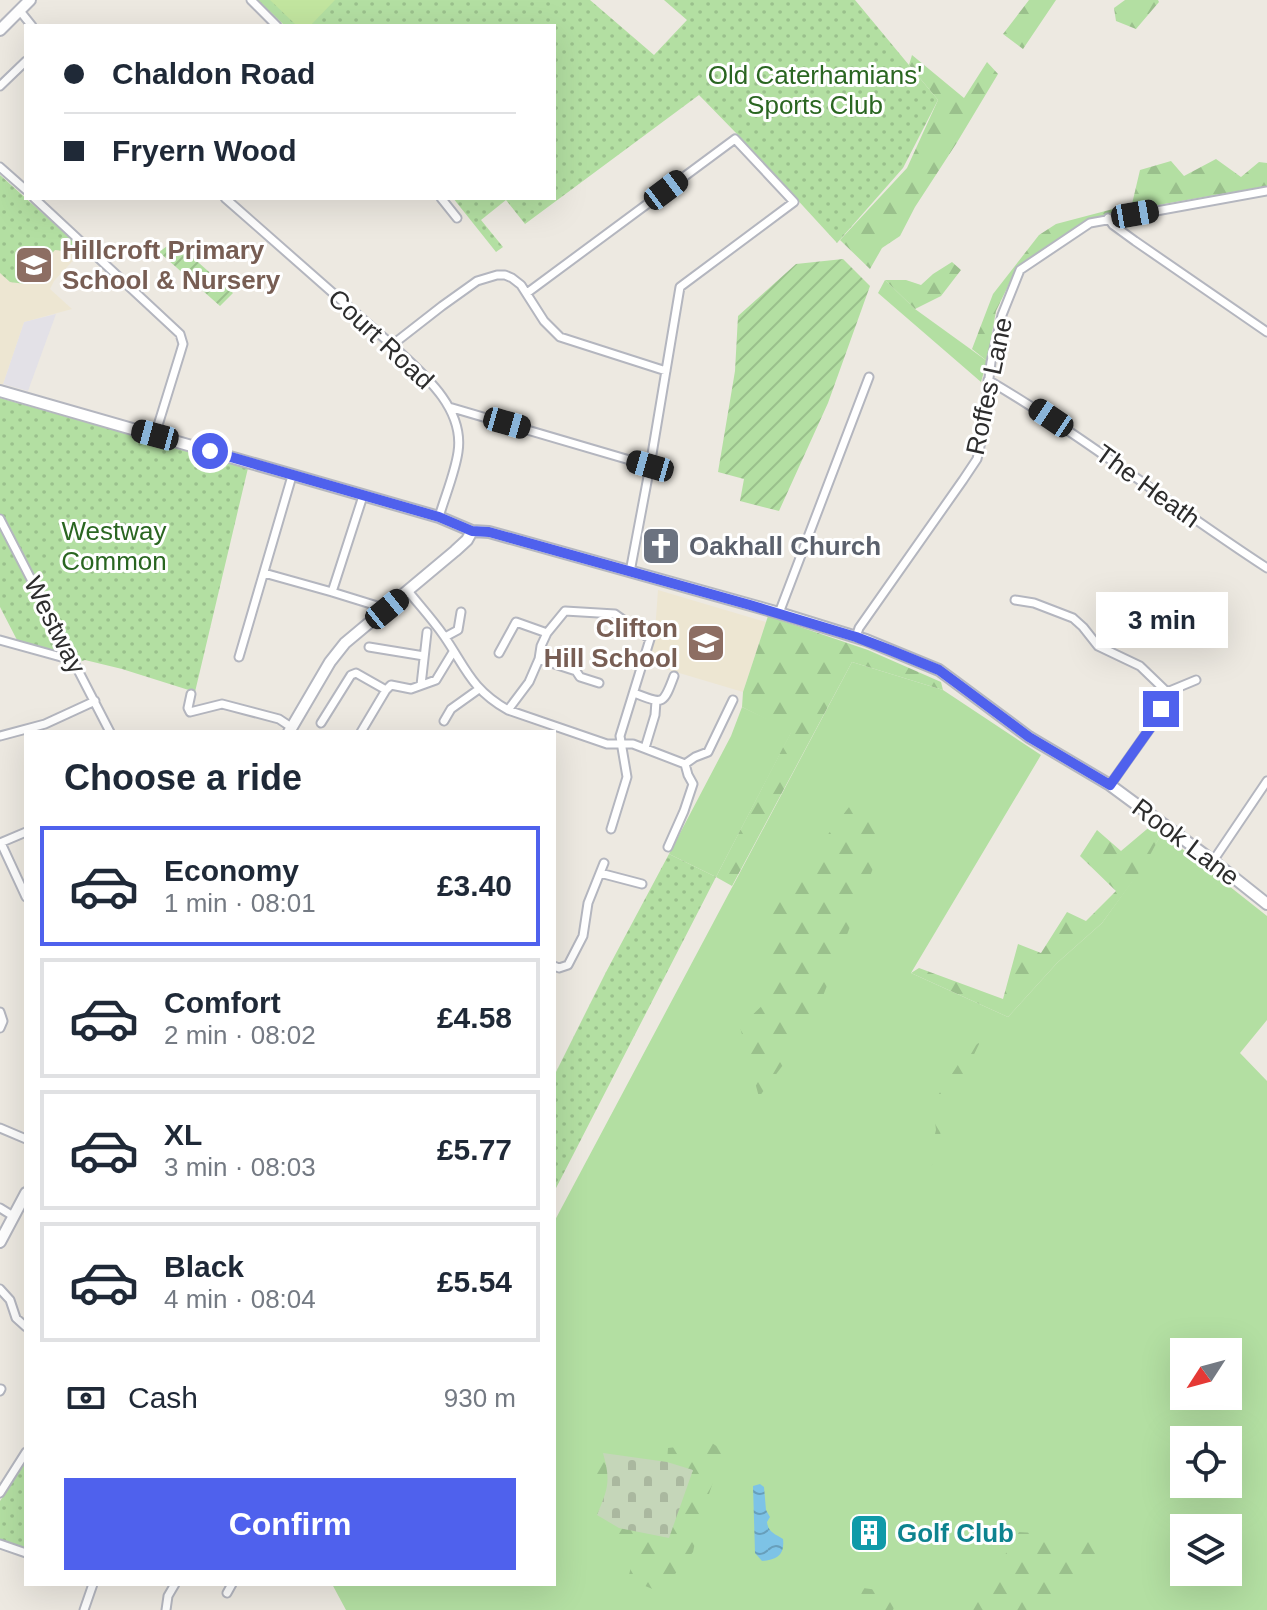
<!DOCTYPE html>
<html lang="en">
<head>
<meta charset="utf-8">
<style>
	:root { --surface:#fff; --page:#f6f6f7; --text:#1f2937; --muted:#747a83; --line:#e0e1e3; --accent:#4f61ed }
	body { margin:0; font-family:Arial,sans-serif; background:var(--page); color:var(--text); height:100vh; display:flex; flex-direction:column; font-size:30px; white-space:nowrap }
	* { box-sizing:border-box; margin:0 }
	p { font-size:26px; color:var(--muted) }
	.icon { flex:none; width:44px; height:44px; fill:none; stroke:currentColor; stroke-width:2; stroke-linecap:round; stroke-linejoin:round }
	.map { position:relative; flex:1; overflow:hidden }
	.side { position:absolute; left:24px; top:730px; width:532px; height:856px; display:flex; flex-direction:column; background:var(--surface); border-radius:0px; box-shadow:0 8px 32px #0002 }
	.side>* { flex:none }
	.guide { position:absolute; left:24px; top:24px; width:532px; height:176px; border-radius:0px; box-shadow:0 8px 32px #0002; display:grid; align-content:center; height:176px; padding:0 40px; background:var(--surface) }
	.needle { width:52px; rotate:234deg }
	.controls { position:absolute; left:1170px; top:1338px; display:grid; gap:16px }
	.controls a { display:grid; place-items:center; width:72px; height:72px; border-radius:0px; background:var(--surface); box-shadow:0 8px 32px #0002; font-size:40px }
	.end { position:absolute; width:36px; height:36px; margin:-18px; border:10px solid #4f61ed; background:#fff; box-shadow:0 0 0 4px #fff }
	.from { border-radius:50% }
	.bubble { position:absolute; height:56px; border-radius:0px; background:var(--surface); box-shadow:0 8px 32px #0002; font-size:26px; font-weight:800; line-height:56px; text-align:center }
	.car { position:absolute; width:24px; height:48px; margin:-24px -12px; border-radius:10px; box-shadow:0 0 6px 2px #0007; background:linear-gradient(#222 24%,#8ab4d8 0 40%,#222 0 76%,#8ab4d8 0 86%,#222 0) }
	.guide b { display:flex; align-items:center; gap:28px; height:76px; font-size:30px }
	.guide b+b { border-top:2px solid var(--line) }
	.guide i { width:20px; height:20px; background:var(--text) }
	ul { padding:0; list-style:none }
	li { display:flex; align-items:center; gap:24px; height:120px; margin:0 16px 12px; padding:0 24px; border:4px solid var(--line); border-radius:0px }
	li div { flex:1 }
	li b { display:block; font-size:30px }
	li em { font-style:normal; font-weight:800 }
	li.active { border-color:var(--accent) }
	li>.icon { width:72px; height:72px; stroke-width:1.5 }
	h2 { padding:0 40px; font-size:36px; line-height:96px }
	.pay { display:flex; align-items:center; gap:20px; height:88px; padding:0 40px; font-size:30px }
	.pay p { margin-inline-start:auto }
	.cta { display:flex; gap:16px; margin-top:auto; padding:16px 40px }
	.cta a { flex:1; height:92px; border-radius:0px; background:var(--accent); color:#fff; font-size:32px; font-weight:800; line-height:92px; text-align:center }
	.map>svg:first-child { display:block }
	.industrial { fill:#e3e1e7 }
	.education { fill:#ede6d2 }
	.grass { fill:#b3dfa2; fill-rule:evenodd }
	.forest { fill:url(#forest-firs) }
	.cemetery { fill:url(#cemetery-stones) }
	.park { fill:url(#park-dots) }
	.garden { fill:url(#garden-furrows) }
	.pitch { fill:#c2e59f }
	.water { fill:url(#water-waves) }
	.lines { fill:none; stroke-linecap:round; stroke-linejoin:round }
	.street-casing { stroke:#b4b6bf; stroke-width:11 }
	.secondary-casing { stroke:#b4b6bf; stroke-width:14 }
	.street { stroke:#fff; stroke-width:7 }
	.secondary { stroke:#fff; stroke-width:10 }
	.route { stroke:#4f61ed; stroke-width:10 }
	.labels { text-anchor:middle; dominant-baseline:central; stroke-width:6; stroke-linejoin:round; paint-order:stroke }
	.park-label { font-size:26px; fill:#2a6621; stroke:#fff }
	.education-label { font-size:26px; font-weight:bold; fill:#785e54; stroke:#fff; text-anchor:start }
	.street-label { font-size:26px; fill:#2d2d2d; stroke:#fff }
	.worship-label { font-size:26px; font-weight:bold; fill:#5b616d; stroke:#fff; text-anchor:start }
	.culture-label { font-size:26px; font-weight:bold; fill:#0d838f; stroke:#fff; text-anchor:start }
</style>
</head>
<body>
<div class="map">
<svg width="1267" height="1610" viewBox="0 0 1267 1610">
	<defs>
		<pattern id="forest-firs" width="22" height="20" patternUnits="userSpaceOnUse" patternTransform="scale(2)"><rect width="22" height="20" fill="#b3dfa2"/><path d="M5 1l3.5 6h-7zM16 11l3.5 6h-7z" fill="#9ac08c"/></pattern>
		<pattern id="cemetery-stones" width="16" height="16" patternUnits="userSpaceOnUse" patternTransform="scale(2)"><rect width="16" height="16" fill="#c5d6b9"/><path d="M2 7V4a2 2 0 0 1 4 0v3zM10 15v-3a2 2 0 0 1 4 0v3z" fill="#aab89f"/></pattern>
		<pattern id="park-dots" width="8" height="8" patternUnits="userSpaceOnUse" patternTransform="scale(2)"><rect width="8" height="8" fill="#b3dfa2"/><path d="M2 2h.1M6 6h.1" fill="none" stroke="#9ac08c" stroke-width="1.8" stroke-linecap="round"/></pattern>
		<pattern id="garden-furrows" width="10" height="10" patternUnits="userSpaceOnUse" patternTransform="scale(2)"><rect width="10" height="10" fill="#b3dfa2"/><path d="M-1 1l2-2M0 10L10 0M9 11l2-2" fill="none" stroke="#9ac08c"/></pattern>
		<pattern id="water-waves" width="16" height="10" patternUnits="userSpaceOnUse" patternTransform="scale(2)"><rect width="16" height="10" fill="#7dc3e6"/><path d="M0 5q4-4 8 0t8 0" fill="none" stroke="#679fbb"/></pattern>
	</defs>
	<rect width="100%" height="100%" fill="#ede9e1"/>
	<path class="industrial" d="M56,314L28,391L3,384L24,322Z"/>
	<path class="education" d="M0,175L83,250L54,281L50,289L72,309L24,322L3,384H0Z
		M658,590L766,622L743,692L649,664L656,618Z"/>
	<path class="grass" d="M885,280L915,309L987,361L981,382L878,293Z
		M852,662L943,690L1041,755L911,973L1008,1017L1057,963L1102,923L1143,866L1162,833L1267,916V1020L1240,1053L1267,1081V1610H346L332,1584H554V1222ZM1184,1352H1228V1396H1184ZM1184,1440H1228V1484H1184ZM1184,1528H1228V1572H1184Z
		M742,707L792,731L716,877L669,854L731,736Z"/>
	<path class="forest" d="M1029,0H1056L1023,49L1003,34Z
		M1125,0H1158L1159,2L1136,29L1116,21L1114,8Z
		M912,55L964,98L987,62L998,74L956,144L915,207L900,236L882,248L870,269L840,240L907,168L938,100L909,65Z
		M1216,159L1241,177L1259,162L1267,163V186L1141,208L1081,224L1025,261L1011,280L996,311L987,361L972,349L993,294L1039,235L1056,224L1132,204L1140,170L1171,161L1184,176Z
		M952,262L961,270L941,296L915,309L885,280H906L921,285L933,274Z
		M768,616L868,650L941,682L943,690L852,662L732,886L716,877L791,732L742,707L743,692Z
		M856,798L892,820L810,1029L759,1097L740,1027L773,995L772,907Z
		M1153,824L1162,833L1144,866L1102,923L1057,963L1008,1017L911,973L919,968L1003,999L1018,944L1041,953L1067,912L1086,921L1116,891L1080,856L1097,830L1121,851Z
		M980,1042L947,1110L932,1165L926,1169L936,1130L933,1103L967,1051Z
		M712,1443L731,1456L721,1458L699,1524L693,1552L671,1579L655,1590L628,1579L633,1559V1544L588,1519L593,1480L603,1453L608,1471V1490L619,1528L643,1532L693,1471L667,1462L668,1448Z
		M1019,1532L1115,1538L1084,1577L1030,1610H971Z
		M863,1588L900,1593L893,1610H856Z"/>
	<path class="cemetery" d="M603,1453L667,1462L693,1470L669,1538L619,1528L597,1515C608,1489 611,1481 603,1453Z"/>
	<path class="park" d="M258,0H590L654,55L687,20L664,0H855L938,100L903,168L837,243L737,134L699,95L525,224L506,200L481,220L503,247L496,252L453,198H554V26H285Z
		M0,175L80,247L76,252L55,250L25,284L10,282L0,273Z
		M0,398L248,468L195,692L122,669L85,660L79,662L73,650L62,654L17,640L0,607Z
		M669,854L716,877L554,1192V1076L606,972Z
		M26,1461V1549L0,1541V1501Z"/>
	<path class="garden" d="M174,241L233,293L220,306L159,252Z
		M843,259L870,286L828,403L779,511L740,501L744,479L718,472L735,371L738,316L796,264Z"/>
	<path class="pitch" d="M270,0H335L310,26H297Z"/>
	<path class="water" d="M760,1484L764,1487L766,1510L770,1517L767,1522C768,1532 775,1534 783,1539C785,1555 777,1560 762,1561L755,1553L753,1486Z"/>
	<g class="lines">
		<defs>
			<path id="street" d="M251,0L277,26
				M20,11L32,26
				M0,86L26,61
				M0,167L26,190
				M34,198L180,334L183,344L180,354L155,435
				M225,198L392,345C421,372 465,407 458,452C455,473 445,496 439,517
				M441,198L457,218
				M1108,218L1113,225L1135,241L1267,332
				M527,293L735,139L794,202L680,287L650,466L630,572
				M392,345L442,306L477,281L497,275H505L512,278L521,285L544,321L560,337L666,371
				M988,380C1085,437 1173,507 1267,568
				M449,407L650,466
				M0,519L110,732
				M264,573L332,592L387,609
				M408,591C420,606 433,620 444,636C466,668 471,689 508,710L607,744H633L685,764
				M332,592L363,496
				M1015,600L1034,603L1073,618L1083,627L1098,646L1140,666L1167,692L1151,727L1110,785
				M779,613L869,377
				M445,637L458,630L461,612
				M856,637L859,628L963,480L977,459L981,442L991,362L1002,315L1020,270L1090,223L1267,191
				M0,640L61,657L70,655
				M369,647L424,656
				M499,653L516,622L547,633
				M239,657L292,476
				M539,659L576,671L580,677L599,683
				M421,685L427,632
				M1167,692L1196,680
				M634,693C663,704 663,706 674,676
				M191,694L188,708L190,712L222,704L279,719L291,727
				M508,710L529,682L539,659L541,646L547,633L565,611L615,614L650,639L620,736L627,777L611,829
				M444,721L451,709L479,689
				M321,723L351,675L356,673L386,690
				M361,732L386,690L391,685L411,689L436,680L453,652
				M0,736L45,724L95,701
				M645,748L655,715L656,701
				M0,843L26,832
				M1,843L26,897
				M668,847L684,811L693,784L688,775L685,764L695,757L708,752L733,700
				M1213,861L1267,781
				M600,873L642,884
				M554,966L559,968L568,965L583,936L588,903L604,863
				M0,1012L3,1021L0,1028
				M0,1128L26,1139
				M0,1208L13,1216
				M0,1289L10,1300L16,1318L26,1327
				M0,1391L1,1389
				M0,1493L26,1452
				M0,1544L26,1553
				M227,1593L232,1584
				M84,1610L93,1584
				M166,1610L168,1596L175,1584"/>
			<path id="secondary" d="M0,30L30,0
				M0,391L439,517L472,531L489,532L779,613L866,640L939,670L1029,737L1110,785L1213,861L1267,904
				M289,732L330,662L345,643L455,551L467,540L472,531
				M0,1242L26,1193"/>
		</defs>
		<use href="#street" class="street-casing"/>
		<use href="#secondary" class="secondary-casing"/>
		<use href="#street" class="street"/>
		<use href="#secondary" class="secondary"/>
	</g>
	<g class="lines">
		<path class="route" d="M210,451L439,517L472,531L489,532L750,605L856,637L890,650L939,670L1029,737L1110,785L1151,727L1161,709"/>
	</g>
	<defs>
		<symbol id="school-square" viewBox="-11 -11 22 22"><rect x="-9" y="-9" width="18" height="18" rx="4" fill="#8d6e63" stroke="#fff"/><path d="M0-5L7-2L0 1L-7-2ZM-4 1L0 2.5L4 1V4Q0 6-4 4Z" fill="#fff"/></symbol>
		<symbol id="church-square" viewBox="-11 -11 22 22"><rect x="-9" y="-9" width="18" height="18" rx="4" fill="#6b7280" stroke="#fff"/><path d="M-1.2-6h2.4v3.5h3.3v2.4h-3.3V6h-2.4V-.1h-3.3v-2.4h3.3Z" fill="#fff"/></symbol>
		<symbol id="building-square" viewBox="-11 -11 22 22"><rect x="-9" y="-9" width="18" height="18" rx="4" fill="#0f9aa8" stroke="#fff"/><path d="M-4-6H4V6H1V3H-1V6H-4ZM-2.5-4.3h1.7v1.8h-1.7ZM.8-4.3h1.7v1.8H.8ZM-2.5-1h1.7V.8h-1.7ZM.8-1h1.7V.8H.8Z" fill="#fff"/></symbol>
	</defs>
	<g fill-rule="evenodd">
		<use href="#school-square" x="12" y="243" width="44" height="44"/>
		<use href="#church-square" x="639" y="524" width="44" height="44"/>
		<use href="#school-square" x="684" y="621" width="44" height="44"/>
		<use href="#building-square" x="847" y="1511" width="44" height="44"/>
	</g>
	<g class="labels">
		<g class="park-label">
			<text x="815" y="75">Old Caterhamians'<tspan x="815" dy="30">Sports Club</tspan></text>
			<text x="114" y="531">Westway<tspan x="114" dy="30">Common</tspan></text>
		</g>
		<g class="education-label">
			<text x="62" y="250">Hillcroft Primary<tspan x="62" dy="30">School &amp; Nursery</tspan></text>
			<text x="678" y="628" text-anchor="end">Clifton<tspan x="678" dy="30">Hill School</tspan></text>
		</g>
		<g class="street-label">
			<text transform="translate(381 339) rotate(43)">Court Road</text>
			<text transform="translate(989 386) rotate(-78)">Roffes Lane</text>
			<text transform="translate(1148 486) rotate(36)">The Heath</text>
			<text transform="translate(55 625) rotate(63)">Westway</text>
			<text transform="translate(1186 842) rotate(37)">Rook Lane</text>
		</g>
		<g class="worship-label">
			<text x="689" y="546">Oakhall Church</text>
		</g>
		<g class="culture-label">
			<text x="897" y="1533">Golf Club</text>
		</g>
	</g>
</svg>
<div class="controls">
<a><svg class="needle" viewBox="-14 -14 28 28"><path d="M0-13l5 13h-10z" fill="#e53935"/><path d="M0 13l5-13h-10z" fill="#747a83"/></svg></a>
<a><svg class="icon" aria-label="locate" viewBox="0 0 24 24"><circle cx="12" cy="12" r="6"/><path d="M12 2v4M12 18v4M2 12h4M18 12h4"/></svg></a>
<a><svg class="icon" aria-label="layers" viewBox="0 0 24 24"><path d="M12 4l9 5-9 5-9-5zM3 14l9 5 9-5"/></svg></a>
</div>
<i class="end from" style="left:210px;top:451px"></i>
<i class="end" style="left:1161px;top:709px"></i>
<div class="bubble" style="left:1096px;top:592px;width:132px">3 min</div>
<i class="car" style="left:666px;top:190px;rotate:53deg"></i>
<i class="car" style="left:1135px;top:214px;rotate:80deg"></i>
<i class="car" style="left:1051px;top:418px;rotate:304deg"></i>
<i class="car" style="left:507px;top:423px;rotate:106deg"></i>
<i class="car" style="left:155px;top:435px;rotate:285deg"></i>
<i class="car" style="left:650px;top:466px;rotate:286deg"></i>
<i class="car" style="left:387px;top:609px;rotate:51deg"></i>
<div class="guide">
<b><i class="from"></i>Chaldon Road</b>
<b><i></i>Fryern Wood</b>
</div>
<section class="side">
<h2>Choose a ride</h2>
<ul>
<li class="active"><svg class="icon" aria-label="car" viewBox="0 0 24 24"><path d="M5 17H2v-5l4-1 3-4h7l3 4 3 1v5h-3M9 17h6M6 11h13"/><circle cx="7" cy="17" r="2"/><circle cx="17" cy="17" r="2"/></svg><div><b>Economy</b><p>1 min · 08:01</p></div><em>£3.40</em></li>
<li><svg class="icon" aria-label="car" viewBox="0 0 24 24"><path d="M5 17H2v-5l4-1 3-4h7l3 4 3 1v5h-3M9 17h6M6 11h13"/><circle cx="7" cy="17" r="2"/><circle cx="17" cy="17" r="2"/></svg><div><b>Comfort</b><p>2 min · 08:02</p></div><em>£4.58</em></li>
<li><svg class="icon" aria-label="car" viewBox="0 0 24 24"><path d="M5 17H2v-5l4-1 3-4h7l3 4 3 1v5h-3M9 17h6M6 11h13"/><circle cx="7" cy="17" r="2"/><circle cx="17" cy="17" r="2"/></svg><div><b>XL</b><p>3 min · 08:03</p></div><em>£5.77</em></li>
<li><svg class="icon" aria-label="car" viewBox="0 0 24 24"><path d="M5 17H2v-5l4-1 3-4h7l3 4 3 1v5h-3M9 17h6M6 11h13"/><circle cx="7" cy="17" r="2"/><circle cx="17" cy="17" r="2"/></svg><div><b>Black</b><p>4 min · 08:04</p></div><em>£5.54</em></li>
</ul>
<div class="pay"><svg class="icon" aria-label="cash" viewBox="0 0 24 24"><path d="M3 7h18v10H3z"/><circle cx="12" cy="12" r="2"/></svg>Cash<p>930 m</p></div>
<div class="cta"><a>Confirm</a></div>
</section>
</div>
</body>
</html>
